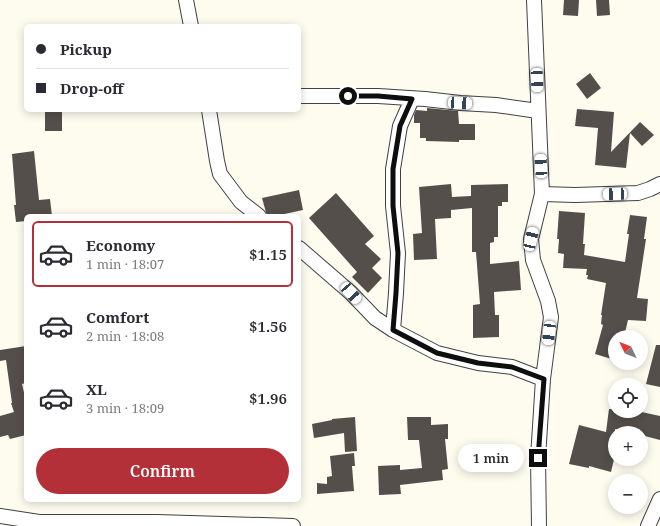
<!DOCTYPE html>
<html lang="en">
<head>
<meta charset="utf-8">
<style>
	:root { --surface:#fff; --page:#f2f2f3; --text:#2b2b33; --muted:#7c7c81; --line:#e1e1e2; --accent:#b33038 }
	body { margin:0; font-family:"Noto Serif",serif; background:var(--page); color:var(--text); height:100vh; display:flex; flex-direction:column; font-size:15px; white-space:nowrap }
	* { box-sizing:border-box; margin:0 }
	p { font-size:13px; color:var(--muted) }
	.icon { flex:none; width:22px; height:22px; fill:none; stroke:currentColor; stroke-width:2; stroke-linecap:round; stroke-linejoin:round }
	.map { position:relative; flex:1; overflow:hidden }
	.side { position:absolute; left:24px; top:214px; width:277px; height:288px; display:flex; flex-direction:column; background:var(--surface); border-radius:6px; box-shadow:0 2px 10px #0003 }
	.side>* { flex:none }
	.guide { position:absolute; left:24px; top:24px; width:277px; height:88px; border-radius:6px; box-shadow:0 2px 10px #0003; display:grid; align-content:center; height:88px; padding:0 12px; background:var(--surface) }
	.needle { width:26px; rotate:313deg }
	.tools { position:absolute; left:608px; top:330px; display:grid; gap:8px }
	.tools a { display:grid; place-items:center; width:40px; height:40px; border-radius:50%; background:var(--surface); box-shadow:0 2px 10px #0003; font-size:20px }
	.end { position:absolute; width:18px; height:18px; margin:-9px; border:5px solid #0e0e0e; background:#fff; box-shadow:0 0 0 2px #fff }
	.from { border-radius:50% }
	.bubble { position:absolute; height:28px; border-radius:14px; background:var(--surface); box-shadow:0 2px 10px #0003; font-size:13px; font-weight:600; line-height:28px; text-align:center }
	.car { position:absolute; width:12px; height:24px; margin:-12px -6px; border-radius:5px; box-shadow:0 0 3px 1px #0007; background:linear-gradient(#fff 24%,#345 0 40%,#fff 0 76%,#345 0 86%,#fff 0) }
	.guide b { display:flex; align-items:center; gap:14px; height:38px; font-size:15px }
	.guide b+b { border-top:1px solid var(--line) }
	.guide i { width:10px; height:10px; background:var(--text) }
	ul { padding:7px 0 0; list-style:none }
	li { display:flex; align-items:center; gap:12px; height:66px; margin:0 8px 6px; padding:0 4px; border:2px solid transparent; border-radius:6px }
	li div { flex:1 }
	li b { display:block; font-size:15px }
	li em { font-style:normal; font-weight:600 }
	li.selected { border-color:var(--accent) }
	li>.icon { width:36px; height:36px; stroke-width:1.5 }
	.cta { display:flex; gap:8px; margin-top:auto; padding:8px 12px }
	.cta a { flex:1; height:46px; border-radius:24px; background:var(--accent); color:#fff; font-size:16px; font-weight:600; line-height:46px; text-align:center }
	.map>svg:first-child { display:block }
	.building { fill:#554f4b }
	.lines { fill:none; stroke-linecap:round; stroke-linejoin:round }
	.street-casing { stroke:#414141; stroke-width:16 }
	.street { stroke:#fff; stroke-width:14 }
	.route { stroke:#0e0e0e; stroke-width:5 }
</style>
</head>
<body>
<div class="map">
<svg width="660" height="526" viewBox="0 0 660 526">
	<rect width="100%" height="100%" fill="#fefbef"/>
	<path class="building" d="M564,0H579L578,16L563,15Z
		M596,0H609L610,15L597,16Z
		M590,73L601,88L587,99L576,84Z
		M427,108L458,111L459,124H475V140H459V142L426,141V138H420V123H414V115L416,110L427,111Z
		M577,109L614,112L611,152L640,122L654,135L642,146L630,133L626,168L595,165L598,128L575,126Z
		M45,110H62V131H45Z
		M34,151L39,200L50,199L52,216H26V221L16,222L14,205H16L12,154Z
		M451,184L452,197L471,196V185L508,184V202H502V206H498V237H494V242L490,243V264L519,261L521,290L494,292L495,315H499V337L473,338V305L480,304L476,252H472V208L451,210V218L435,219L437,259L414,260L413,234L422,233L419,187Z
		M299,190L303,210L275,216H267L262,198Z
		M336,193L374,236L365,244L381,259L372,268L382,278L368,293L352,277L357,272L309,218Z
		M559,211L585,213L583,244H585L584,255L625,262L629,234H627L630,215L647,217L644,239H646L637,298L648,299L646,321L628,320L624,337H615V360L595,354L603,325L601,324L602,315H601L606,283L587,279L588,275H586L587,269L563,268L564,254L558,253L559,239H557Z
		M656,345H660V387L646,384Z
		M26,346V383L22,384L26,401V435L10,439L8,435L0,437V416L14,412L11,403H12L6,360L0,361V350Z
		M609,409H615V411H637L660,416V440L641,435V433H632L615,429V455L611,472L589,466V468L569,464L579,425L606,432Z
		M355,417L357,451L345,452L344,433L314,438L312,424L332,420V419Z
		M407,417H431V425L448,424V439H445L448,469L442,470L443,480L400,485L401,494L379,495L378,466L400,465V470L422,468L419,440H408Z
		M354,453L355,466H352L354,491L317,494V483L327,484V477L332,476L330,456Z"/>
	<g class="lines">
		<defs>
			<path id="street" d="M186,0L191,26
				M534,0L542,194L531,239L533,260L548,301L551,317L543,379L538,458L539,526
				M299,96H378L425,99L460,103L496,105L538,111
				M209,110L217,161L220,174L241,202L259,216
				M542,194L575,195L638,193L650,189L660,184
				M299,248L351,293L375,318L393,330L437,353L478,363L512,367L543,379
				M393,330L396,293L398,253L393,206V169L400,126L412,99
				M0,516L39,522H157L293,526
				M648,526L660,499"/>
		</defs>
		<use href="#street" class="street-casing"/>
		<use href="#street" class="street"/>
	</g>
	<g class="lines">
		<path class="route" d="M348,96H378L412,99L400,126L393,169V206L398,253L396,293L393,330L437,353L478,363L512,367L544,379L538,458"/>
	</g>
</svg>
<div class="tools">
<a><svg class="needle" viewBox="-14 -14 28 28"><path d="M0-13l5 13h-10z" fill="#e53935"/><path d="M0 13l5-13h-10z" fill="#7c7c81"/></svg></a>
<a><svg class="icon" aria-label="locate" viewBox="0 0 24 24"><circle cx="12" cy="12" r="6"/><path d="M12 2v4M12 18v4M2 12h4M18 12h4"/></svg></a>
<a>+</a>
<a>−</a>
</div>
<i class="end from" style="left:348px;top:96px"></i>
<i class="end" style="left:538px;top:458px"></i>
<div class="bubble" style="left:458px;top:444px;width:66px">1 min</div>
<i class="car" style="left:537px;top:80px;rotate:178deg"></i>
<i class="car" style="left:460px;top:103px;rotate:93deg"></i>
<i class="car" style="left:541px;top:166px;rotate:357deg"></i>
<i class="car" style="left:615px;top:194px;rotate:268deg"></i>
<i class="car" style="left:531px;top:239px;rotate:13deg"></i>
<i class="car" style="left:351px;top:293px;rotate:138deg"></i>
<i class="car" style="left:549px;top:333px;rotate:187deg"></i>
<div class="guide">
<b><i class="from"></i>Pickup</b>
<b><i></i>Drop-off</b>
</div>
<section class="side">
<ul>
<li class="selected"><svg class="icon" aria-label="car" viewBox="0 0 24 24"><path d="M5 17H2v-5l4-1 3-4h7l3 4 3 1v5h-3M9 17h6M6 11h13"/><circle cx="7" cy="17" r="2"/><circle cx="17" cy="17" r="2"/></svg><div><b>Economy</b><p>1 min · 18:07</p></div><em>$1.15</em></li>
<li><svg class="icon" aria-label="car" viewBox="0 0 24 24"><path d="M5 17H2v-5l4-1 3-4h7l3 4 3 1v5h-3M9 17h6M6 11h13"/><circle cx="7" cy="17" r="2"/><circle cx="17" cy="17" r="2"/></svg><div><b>Comfort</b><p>2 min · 18:08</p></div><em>$1.56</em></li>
<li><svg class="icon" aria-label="car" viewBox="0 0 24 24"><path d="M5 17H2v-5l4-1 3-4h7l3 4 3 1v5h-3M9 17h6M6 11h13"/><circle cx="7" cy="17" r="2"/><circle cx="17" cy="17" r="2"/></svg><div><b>XL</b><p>3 min · 18:09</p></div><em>$1.96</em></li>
</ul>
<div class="cta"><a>Confirm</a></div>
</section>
</div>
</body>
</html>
